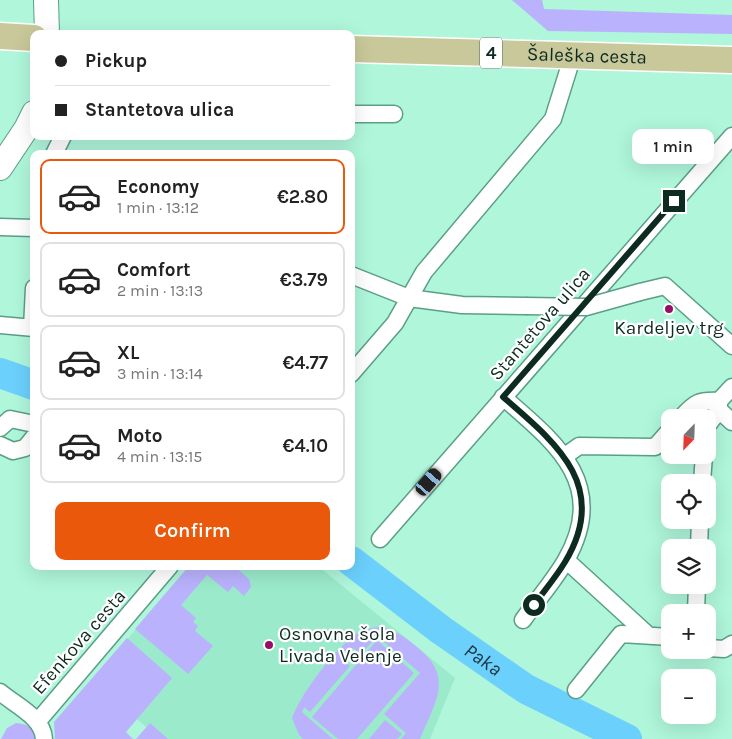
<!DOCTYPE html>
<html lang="en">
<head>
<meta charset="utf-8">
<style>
	:root { --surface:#fff; --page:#f6f6f6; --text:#222; --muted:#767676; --line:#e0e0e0; --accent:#ea580c }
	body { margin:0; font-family:Karla,sans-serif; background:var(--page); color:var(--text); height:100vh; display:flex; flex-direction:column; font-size:19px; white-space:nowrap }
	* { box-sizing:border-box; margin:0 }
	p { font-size:16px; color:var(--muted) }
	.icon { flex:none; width:28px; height:28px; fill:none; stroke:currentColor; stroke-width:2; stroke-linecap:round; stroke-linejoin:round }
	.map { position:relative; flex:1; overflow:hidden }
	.drawer { position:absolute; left:30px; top:150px; width:325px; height:420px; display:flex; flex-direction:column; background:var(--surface); border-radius:10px; box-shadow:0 5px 20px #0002 }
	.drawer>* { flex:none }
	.top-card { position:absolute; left:30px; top:30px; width:325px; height:110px; border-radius:10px; box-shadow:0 5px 20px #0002; display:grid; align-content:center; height:110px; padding:0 25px; background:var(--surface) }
	.needle { width:32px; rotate:203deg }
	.fabs { position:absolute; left:661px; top:409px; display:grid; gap:10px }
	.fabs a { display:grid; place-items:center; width:55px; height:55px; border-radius:10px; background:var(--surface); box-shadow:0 5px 20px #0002; font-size:25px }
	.end { position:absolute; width:22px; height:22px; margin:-11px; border:6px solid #0e2b21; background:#fff; box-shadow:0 0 0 2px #fff }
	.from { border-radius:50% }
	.bubble { position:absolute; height:35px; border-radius:10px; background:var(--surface); box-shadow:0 5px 20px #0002; font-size:16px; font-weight:600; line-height:35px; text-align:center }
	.car { position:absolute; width:15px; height:30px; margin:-15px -8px; border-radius:6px; box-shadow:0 0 4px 1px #0007; background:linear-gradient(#222 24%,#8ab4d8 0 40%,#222 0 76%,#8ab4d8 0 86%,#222 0) }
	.top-card b { display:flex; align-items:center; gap:18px; height:48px; font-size:19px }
	.top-card b+b { border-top:1px solid var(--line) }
	.top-card i { width:12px; height:12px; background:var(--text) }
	ul { padding:9px 0 0; list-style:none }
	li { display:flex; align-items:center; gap:15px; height:75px; margin:0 10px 8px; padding:0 15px; border:2px solid var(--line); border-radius:10px }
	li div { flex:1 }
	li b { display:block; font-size:19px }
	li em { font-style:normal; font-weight:600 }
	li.selected { border-color:var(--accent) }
	li>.icon { width:45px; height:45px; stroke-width:1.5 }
	.primary-button { display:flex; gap:10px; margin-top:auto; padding:10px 25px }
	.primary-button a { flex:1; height:58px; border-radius:10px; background:var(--accent); color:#fff; font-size:20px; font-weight:600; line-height:58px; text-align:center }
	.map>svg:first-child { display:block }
	.built { fill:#9beacc }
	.green { fill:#bab2fd }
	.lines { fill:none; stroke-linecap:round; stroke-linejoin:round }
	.river { stroke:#6bd0fc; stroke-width:30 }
	.street-casing { stroke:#5a9f86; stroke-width:19 }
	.secondary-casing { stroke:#5a9f86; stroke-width:26 }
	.primary-casing { stroke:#fff; stroke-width:29 }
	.street { stroke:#fff; stroke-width:16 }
	.secondary { stroke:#fff; stroke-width:24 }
	.primary { stroke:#c8c89a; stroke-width:26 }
	.street-bridge-casing { stroke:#5a9f86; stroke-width:19; stroke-linecap:butt }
	.street-bridge { stroke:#fff; stroke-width:16 }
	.route { stroke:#0e2b21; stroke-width:6 }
	.poi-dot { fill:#960e65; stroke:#fff; stroke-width:2 }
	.labels { text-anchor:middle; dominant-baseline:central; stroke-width:4.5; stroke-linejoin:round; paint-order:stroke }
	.shield { fill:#fff; stroke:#566b64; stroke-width:1 }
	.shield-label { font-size:18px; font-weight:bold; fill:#0e2b21 }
	.street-label { font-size:19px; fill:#0e2b21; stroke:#fff }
	.poi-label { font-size:19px; fill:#0e2b21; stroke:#fff }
	.water-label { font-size:20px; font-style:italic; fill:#1f3540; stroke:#fff }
</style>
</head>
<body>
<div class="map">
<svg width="732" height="739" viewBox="0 0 732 739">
	<rect width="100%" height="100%" fill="#aff6db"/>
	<path class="built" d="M191,566H318L455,678L430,739H160L92,680Z"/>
	<path class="green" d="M512,0H542L544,9L732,15V34L548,31Z
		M189,566H234L249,579L251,587L244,596L233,586L228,592L207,575L181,605L196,618L193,622L198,626L195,631L213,646L188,674L135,629Z
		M384,627C398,632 406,638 417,647C455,677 435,702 420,739H401L406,733L384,714L420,673L377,636L361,654L353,648L342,659L350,666L310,712L304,707L302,712L333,739H303L299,735L292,718C302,692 335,648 358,633C366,628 376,627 384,627Z
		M127,638L172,678L126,732L133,739H55L54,722Z
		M377,640L414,673L357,739H338L312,717Z
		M385,720L402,734L397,739H369Z
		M16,723C27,724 34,727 35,739H1L7,728Z
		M150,723L168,739H136Z"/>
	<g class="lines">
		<g class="river">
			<path d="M0,373L34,385"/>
			<path id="s1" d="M351,561L441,630L526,689L627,739"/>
		</g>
		<defs>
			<path id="street" d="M351,114H394
				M54,154L63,136
				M0,227L34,228
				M351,275L409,298L462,305L526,306
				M640,292L665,286L732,346
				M0,325L34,328
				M32,328L34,288
				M351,374L395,323L424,272L553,119L573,55
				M503,397C556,443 609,484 566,560C554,581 537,600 523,620
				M719,410L732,422
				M681,418C695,402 699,400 719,401
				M708,425L719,410V401L732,387
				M0,428L10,419L34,424
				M0,445L13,451L25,448L34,437
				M565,456L579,446L655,447L670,430
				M702,482L704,455
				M380,539L732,136
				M699,548L700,520
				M566,560L648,635
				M696,612L697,585
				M708,648L724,649L732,644
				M576,690L621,634L670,637
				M0,692C15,705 43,717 44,739
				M38,721L170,566"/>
			<path id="secondary" d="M46,0L47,34
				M0,168L26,129L34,113"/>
			<g id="primary">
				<path d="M0,36L34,38"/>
				<path id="s2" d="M351,49L732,60"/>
			</g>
		</defs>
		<use href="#street" class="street-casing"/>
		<use href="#secondary" class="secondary-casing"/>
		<use href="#primary" class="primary-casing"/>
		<use href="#street" class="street"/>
		<use href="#secondary" class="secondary"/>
		<use href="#primary" class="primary"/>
		<defs>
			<path id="street-bridge" d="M526,306L586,307L640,292"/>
		</defs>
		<use href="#street-bridge" class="street-bridge-casing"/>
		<use href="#street-bridge" class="street-bridge"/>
	</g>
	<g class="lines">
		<path class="route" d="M534,605C544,591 556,577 565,562C611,486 555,442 503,397L674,201"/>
	</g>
	<g class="poi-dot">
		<circle cx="669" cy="309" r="5"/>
		<circle cx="269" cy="645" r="5"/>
	</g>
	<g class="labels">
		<rect class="shield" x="480" y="37.5" width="22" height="31" rx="4"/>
		<g class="shield-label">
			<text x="491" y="53">4</text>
		</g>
		<g class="street-label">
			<text stroke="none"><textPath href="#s2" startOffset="236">Šaleška cesta</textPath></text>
			<text transform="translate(540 324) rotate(-49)">Stantetova ulica</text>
			<text transform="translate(79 642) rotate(-49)">Efenkova cesta</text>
		</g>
		<g class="poi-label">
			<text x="669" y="328">Kardeljev trg</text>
			<text x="279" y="634" text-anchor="start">Osnovna šola<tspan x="279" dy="22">Livada Velenje</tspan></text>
		</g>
		<g class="water-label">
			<text stroke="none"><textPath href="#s1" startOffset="165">Paka</textPath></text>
		</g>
	</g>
</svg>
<div class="fabs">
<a><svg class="needle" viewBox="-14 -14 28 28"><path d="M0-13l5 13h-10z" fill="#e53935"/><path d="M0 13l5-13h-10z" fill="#767676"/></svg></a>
<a><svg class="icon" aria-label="locate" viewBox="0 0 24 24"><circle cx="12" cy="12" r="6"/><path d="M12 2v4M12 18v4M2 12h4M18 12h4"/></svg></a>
<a><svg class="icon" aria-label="layers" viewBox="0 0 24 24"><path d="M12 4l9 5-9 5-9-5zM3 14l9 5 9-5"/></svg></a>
<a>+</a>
<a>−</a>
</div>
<i class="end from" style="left:534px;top:605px"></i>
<i class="end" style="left:674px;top:201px"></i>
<div class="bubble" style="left:632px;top:129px;width:82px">1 min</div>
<i class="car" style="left:429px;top:482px;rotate:41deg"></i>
<div class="top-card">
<b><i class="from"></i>Pickup</b>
<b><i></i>Stantetova ulica</b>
</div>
<section class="drawer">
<ul>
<li class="selected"><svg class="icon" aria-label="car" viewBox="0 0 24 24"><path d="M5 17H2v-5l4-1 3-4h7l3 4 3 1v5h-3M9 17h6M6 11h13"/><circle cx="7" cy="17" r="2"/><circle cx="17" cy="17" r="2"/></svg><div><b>Economy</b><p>1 min · 13:12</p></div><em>€2.80</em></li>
<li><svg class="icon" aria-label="car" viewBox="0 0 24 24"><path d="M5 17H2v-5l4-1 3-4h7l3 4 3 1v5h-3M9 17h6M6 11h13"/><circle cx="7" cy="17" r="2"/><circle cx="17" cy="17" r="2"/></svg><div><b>Comfort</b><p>2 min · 13:13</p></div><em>€3.79</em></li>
<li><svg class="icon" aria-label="car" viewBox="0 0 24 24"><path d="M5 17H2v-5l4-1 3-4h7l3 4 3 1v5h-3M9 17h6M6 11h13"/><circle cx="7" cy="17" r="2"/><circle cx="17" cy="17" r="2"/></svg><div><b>XL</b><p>3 min · 13:14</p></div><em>€4.77</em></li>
<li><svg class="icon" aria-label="car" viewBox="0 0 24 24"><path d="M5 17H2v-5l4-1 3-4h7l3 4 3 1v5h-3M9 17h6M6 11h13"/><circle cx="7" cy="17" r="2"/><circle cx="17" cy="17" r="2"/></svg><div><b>Moto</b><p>4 min · 13:15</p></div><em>€4.10</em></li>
</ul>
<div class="primary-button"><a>Confirm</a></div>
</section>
</div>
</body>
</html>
